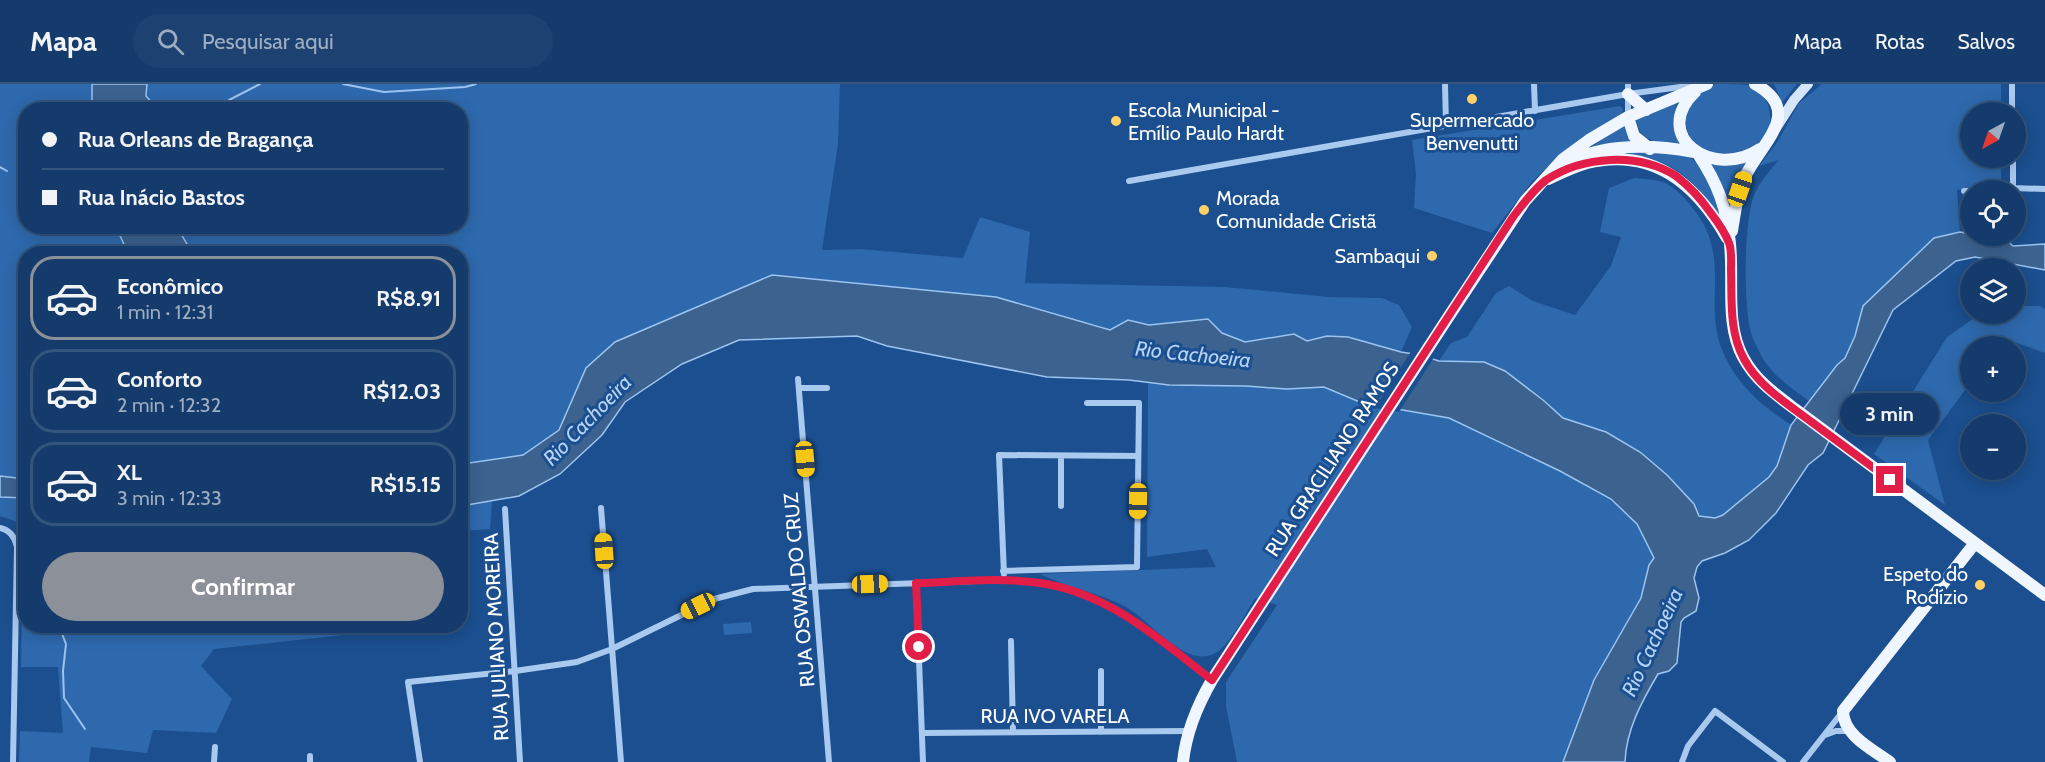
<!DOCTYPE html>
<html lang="pt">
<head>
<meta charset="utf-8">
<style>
	:root { --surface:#143b6b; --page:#1d4271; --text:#f1f3f6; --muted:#9dadc1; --line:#33557e; --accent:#8c9099 }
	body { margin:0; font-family:Cabin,sans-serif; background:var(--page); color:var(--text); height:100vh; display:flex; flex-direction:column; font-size:22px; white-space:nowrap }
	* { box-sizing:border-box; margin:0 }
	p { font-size:20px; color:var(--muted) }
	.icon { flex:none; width:33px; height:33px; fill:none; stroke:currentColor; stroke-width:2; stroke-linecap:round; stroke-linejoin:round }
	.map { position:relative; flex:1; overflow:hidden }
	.drawer { position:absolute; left:18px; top:162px; width:450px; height:387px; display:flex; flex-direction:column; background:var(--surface); border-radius:24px; box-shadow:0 3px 15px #0003,0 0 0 2px var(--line) }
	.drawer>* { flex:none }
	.guide { position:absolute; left:18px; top:18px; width:450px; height:132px; border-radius:24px; box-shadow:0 3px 15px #0003,0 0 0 2px var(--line); display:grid; align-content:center; height:132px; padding:0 24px; background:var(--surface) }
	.needle { width:39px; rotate:220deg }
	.buttons { position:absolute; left:1960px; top:18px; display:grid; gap:12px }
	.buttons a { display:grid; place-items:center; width:66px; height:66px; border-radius:50%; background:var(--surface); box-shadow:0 3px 15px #0003,0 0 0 2px var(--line); font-size:30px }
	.end { position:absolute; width:27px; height:27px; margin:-14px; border:8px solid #e11d48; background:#fff; box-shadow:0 0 0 3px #fff }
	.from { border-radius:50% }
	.bubble { position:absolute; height:42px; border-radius:21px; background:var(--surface); box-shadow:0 3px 15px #0003,0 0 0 2px var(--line); font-size:20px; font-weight:700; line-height:42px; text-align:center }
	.car { position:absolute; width:18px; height:36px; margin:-18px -9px; border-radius:8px; box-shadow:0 0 4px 2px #0007; background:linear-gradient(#f5c518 24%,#345 0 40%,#f5c518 0 76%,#345 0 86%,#f5c518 0) }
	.guide b { display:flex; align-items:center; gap:21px; height:57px; font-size:22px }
	.guide b+b { border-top:2px solid var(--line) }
	.guide i { width:15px; height:15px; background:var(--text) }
	ul { padding:10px 0 0; list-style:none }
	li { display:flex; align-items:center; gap:18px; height:84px; margin:0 12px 9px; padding:0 12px; border:3px solid var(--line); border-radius:24px }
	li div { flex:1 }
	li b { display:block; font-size:22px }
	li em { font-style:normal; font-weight:700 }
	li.on { border-color:var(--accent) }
	li>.icon { width:54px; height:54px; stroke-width:1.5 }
	.cta { display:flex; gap:12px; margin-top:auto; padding:12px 24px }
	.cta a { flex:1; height:69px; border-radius:36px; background:var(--accent); color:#fff; font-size:24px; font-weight:700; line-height:69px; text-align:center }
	header { display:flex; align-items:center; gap:36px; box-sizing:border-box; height:84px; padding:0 30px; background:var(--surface); border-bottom:2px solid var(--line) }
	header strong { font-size:28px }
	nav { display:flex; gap:33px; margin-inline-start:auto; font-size:21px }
	.search { width:420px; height:54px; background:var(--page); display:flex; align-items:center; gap:15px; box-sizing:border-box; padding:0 21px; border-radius:33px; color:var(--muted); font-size:22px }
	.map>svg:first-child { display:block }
	.green { fill:#2e69ad }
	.water { fill:#3c6290; stroke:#9cc4f0; stroke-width:1.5 }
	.pier { fill:#1b4f8f }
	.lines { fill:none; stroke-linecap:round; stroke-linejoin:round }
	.stream { stroke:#9cc4f0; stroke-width:2 }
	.street { stroke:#a9c9ee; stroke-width:6 }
	.secondary { stroke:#d6e6fa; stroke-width:10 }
	.primary { stroke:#f0f6ff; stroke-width:12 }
	.route { stroke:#e11d48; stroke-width:8 }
	.poi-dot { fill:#ffd166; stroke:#1b4f8f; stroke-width:2 }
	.labels { text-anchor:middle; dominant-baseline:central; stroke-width:6; stroke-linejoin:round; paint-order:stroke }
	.poi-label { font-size:20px; fill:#fff; stroke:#1b4f8f; text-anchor:start }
	.street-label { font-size:20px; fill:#fff; stroke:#1b4f8f }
	.water-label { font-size:21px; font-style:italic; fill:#b5d3f5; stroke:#1b4f8f }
</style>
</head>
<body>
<header>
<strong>Mapa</strong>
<div class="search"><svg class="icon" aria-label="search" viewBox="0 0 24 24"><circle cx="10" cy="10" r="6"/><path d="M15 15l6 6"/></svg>Pesquisar aqui</div>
<nav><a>Mapa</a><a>Rotas</a><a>Salvos</a></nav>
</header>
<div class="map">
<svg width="2045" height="678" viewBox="0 0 2045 678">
	<rect width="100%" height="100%" fill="#1b4f8f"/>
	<path class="green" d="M0,0H92V25L26,26V142L116,143L128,169L26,170L25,395L0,392Z
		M147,0H840L838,60L822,166L860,165L963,174L980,133L1030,148L1025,199L1225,203L1328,213L1382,214L1399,221L1412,243L1401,268L1348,253L1327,252L1307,257L1293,250L1245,258L1222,249L1208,235L1149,241L1128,236L1110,246L1097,241L772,191L615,258L586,284L559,346L523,371L469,379L460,377V170L192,169L177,143L460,142V26H158L146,12Z
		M1716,0C1726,0 1739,0 1748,1C1773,10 1778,44 1758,61C1750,67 1739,73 1729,74C1725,74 1719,71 1715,70C1710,68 1703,67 1698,64C1684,50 1681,29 1694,15C1702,7 1706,3 1716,0Z
		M1774,0H1797L1782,19Z
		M1822,0H2001V28H1971V74H2001V98L1957,106L1960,148L1934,154L1863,222L1855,252L1845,274L1837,281L1809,317C1791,304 1770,290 1760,269C1755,260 1750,249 1749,239C1744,209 1744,143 1753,114C1758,100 1769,87 1779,76L1759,82L1778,57L1799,19Z
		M1677,18L1673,38L1679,61C1660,59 1640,59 1636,36Z
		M1620,22L1623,25L1621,32L1554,77L1532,98L1492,149L1414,124L1416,90L1412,56Z
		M1626,40L1635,58L1589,64Z
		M1628,67C1644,68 1663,67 1679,70C1708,75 1717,113 1722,137C1702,102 1670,72 1628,71Z
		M1747,77L1730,132L1726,111L1710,79Z
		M1634,94C1643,95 1656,95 1665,99C1677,104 1691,121 1698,131C1730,177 1703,223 1723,268C1737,301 1762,322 1791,341L1777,382L1769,393L1723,431L1715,434L1699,432L1694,420L1579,340L1563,334L1543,315L1505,287L1439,277L1451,259L1467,253L1496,209L1509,202L1533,217L1575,231L1611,182L1621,153L1600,148L1609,104Z
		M2016,222H2040L2045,225V269L2004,254L1997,262H1971V298L1928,356L1945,421L1874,370L1947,253L1980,230H2016Z
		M1148,299L1169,301L1246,302L1287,305L1324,303L1362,319L1449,334L1560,387L1612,415L1637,440L1654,474L1649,481L1641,514L1594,596L1563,678H1237L1226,622V598L1277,521L1255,514C1246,529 1237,547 1225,561C1194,597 1153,538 1126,523C1098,508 1068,504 1040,490L1216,483L1207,465L1147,473Z
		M0,413L25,414L26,542H399V545L214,565L201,582L232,615L216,649L153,646L147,669L91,663L89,678H19L20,647L63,649L58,583H21L23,444L15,437L0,432Z
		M492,417L490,445L461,447L460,422Z
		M751,538L752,549L724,551L723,540Z"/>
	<path class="water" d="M92,0H147L146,12L158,25H92Z
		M116,143H177L192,169H128Z
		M1960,148L1971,150V152L2005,155L2013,162L2045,160V186L1975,173L1956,177L1893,226L1823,369L1808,381L1776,429L1749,456L1725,469L1702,477L1697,483L1694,494L1699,514L1696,527L1684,534L1681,538L1677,579L1669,587L1658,590C1642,617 1626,646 1625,678H1563L1594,596L1641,514L1649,481L1654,474L1637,440L1611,415L1560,387L1449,334L1362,319L1324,303L1287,305L1246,302L1169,301L1129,296L1047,293L887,262L857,252L739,256L682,280L625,318L602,351L560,390L519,412L461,422V377L469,379L523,371L559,346L586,284L615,258L772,191L996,213L1110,246L1128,236L1149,241L1208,235L1222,249L1245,258L1294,250L1307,257L1327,252L1348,253L1401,268L1420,271L1439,277L1484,278L1505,287L1543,316L1563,334L1606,348L1640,368L1667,391L1694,420L1699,432L1715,434L1723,431L1769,393L1777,382L1791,341L1837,281L1845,274L1855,252L1863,222L1934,154Z
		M0,392L25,395V414L0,413Z"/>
	<path class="pier" d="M1412,266L1435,272L1399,328L1375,324Z"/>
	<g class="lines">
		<path class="stream" d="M343,0L384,8L465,3L476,0
			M216,26L229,16L260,0
			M0,83L7,87
			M59,542L66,560L63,587L64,614L85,645"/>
		<path class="street" d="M1445,0L1446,42
			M1534,0L1535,27
			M1628,0V32
			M2012,0V28
			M2013,74V104
			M1129,97L1628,10L1695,1
			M1977,106L2013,104L2045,105
			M1964,107H1971
			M798,295L829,678
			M799,304H827
			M1061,372V422
			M601,424L621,678
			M505,425L520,678
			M0,444C10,446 15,453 17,463L13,678
			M1003,487L1137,483L1139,319H1087
			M1004,490L999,371L1138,372
			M916,499L923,678
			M1011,557L1013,648
			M1101,587V648
			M922,649L1188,647
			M1825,651L1836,647H1849
			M214,678L215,663
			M310,678V672
			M420,678L408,598L515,587L577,578L612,565L714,515L753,505L1004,496C1097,498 1143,542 1212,596
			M1682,678L1688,662L1715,627L1783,678
			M1803,678L1843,627"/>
		<path class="secondary" d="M1776,44L1794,16L1808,0"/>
		<path class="primary" d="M1695,8C1650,51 1712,97 1760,65
			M1628,10L1646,26
			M1628,33L1634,52L1650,65
			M1698,70C1718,100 1727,124 1730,160C1734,197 1725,240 1743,273C1755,296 1775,310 1795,325L2045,511
			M1567,80C1601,58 1655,61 1694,68
			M1548,95C1561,89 1573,83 1587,79C1653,63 1696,100 1727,154
			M1732,147C1735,129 1737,110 1745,93C1759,61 1806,28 1755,0
			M1183,678C1186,648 1197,622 1212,596L1449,232L1525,117L1563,75L1589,56L1628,33L1707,0
			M1890,678C1872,665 1843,651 1843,627L1975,459"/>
	</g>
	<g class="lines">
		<path class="route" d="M919,563L916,499C957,498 999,493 1040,499C1109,509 1159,555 1212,596L1513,133C1523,120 1533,106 1546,96C1583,72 1638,68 1676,92C1689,102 1701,115 1710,128C1717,137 1725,148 1729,159C1732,166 1731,178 1731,186C1732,215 1729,248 1744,275C1759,303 1788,320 1813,339C1839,358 1864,377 1890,396"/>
	</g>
	<g class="poi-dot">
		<circle cx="1472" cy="15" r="6"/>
		<circle cx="1116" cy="37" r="6"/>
		<circle cx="1204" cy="126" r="6"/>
		<circle cx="1432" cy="172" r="6"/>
		<circle cx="1980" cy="501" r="6"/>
	</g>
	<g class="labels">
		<g class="poi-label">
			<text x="1128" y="26">Escola Municipal -<tspan x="1128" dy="23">Emílio Paulo Hardt</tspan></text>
			<text x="1472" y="36" text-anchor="middle">Supermercado<tspan x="1472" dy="23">Benvenutti</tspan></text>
			<text x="1216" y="114">Morada<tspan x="1216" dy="23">Comunidade Cristã</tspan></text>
			<text x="1420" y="172" text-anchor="end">Sambaqui</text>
			<text x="1968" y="490" text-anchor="end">Espeto do<tspan x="1968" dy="23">Rodízio</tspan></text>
		</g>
		<g class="street-label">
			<text transform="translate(1332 375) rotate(-57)">RUA GRACILIANO RAMOS</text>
			<text transform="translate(799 506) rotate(-95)">RUA OSWALDO CRUZ</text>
			<text transform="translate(496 553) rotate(-93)">RUA JULIANO MOREIRA</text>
			<text x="1055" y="632">RUA IVO VARELA</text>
		</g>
		<g class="water-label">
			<text transform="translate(1193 270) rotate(6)">Rio Cachoeira</text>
			<text transform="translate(587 336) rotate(-46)">Rio Cachoeira</text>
			<text transform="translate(1652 558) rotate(-65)">Rio Cachoeira</text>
		</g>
	</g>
</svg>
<div class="buttons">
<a><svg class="needle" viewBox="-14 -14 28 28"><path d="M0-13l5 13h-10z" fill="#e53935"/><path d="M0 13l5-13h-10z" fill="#9dadc1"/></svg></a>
<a><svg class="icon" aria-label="locate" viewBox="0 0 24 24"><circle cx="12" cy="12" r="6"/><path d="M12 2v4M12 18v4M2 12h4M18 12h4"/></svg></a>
<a><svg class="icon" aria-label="layers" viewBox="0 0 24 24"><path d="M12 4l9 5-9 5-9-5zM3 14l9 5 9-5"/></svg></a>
<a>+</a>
<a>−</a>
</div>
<i class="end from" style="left:919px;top:563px"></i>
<i class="end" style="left:1890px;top:396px"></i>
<div class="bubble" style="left:1840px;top:309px;width:99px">3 min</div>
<i class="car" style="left:1740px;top:105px;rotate:19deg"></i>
<i class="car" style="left:805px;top:375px;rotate:175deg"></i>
<i class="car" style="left:1138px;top:417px;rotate:181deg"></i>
<i class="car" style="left:604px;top:467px;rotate:356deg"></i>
<i class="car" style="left:870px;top:500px;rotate:88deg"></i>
<i class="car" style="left:698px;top:522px;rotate:244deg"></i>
<div class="guide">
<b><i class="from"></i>Rua Orleans de Bragança</b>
<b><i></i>Rua Inácio Bastos</b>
</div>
<section class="drawer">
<ul>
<li class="on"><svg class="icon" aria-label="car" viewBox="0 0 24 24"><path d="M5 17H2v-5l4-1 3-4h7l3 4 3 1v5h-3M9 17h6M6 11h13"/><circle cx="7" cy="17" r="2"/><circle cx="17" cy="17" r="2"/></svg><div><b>Econômico</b><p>1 min · 12:31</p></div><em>R$8.91</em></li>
<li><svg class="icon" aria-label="car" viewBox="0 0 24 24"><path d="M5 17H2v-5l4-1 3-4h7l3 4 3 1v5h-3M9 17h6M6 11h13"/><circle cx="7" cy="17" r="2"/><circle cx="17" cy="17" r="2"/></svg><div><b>Conforto</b><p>2 min · 12:32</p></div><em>R$12.03</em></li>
<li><svg class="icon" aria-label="car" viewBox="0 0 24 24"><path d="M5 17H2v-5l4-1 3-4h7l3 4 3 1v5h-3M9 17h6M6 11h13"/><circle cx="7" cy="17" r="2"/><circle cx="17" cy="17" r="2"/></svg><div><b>XL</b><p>3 min · 12:33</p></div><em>R$15.15</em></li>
</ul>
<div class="cta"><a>Confirmar</a></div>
</section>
</div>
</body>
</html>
